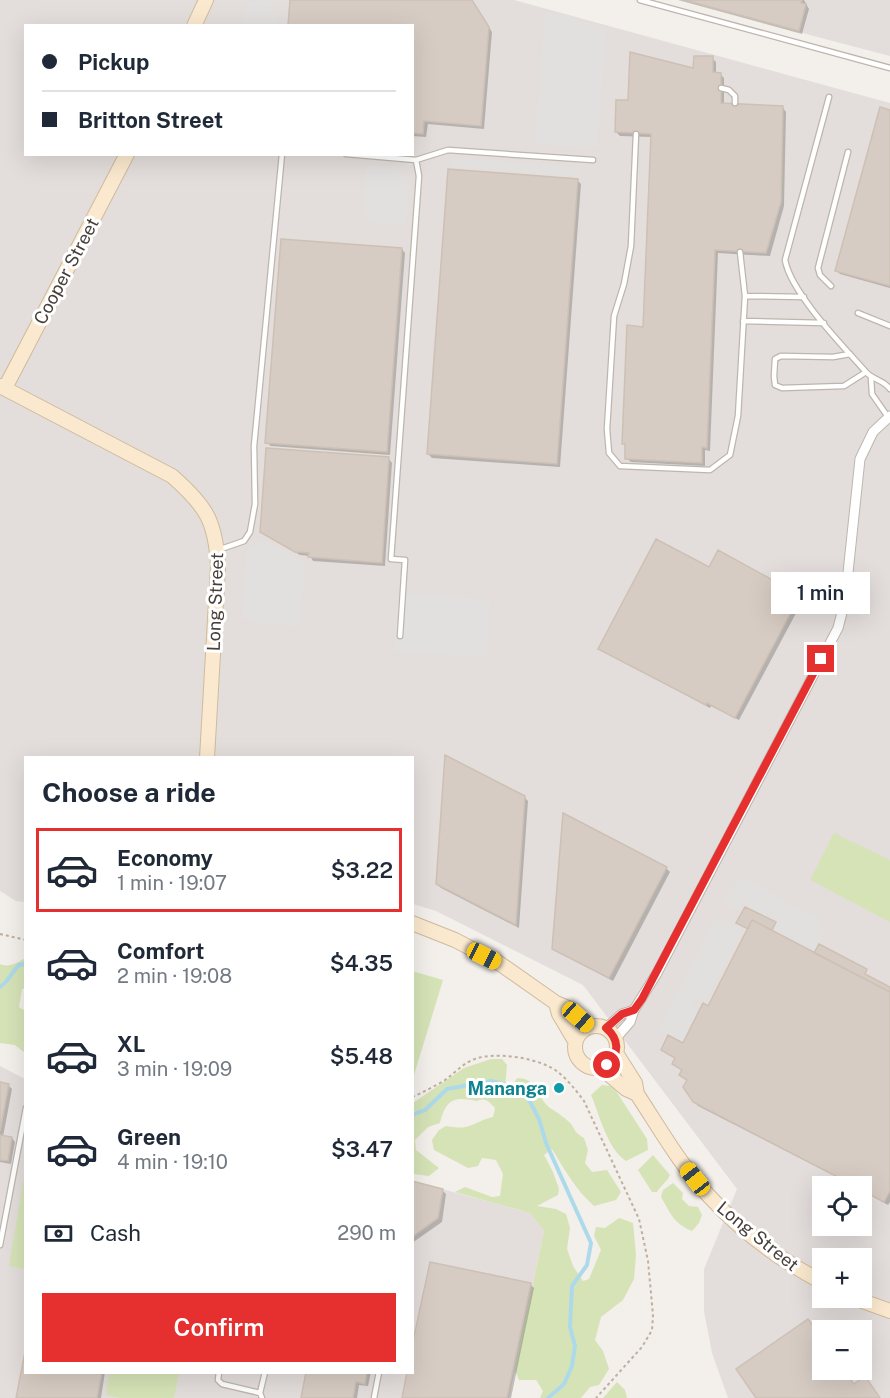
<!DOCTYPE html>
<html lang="en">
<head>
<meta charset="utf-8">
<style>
	:root { --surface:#fff; --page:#f6f6f7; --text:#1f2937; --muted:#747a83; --line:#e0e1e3; --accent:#e5302f }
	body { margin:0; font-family:"Public Sans",sans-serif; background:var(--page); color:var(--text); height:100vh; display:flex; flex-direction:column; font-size:22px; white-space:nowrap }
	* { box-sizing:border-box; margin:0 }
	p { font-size:20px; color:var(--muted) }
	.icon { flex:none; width:33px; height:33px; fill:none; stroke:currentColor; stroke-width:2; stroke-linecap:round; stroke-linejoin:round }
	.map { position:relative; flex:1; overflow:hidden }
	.details { position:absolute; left:24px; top:756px; width:390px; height:618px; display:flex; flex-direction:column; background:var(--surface); border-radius:0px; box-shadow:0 6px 24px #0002 }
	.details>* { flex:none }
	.guide { position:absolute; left:24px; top:24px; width:390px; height:132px; border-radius:0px; box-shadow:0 6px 24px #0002; display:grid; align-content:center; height:132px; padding:0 18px; background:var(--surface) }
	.fabs { position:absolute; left:812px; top:1176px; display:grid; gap:12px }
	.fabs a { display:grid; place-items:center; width:60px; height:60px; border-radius:0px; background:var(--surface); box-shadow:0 6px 24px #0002; font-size:30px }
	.end { position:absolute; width:27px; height:27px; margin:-14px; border:8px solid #e5302f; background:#fff; box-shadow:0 0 0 3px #fff }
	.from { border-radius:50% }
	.bubble { position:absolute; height:42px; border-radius:0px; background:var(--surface); box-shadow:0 6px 24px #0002; font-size:20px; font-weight:600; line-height:42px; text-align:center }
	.car { position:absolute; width:18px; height:36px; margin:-18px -9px; border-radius:8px; box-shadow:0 0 4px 2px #0007; background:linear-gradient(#f5c518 24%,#345 0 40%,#f5c518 0 76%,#345 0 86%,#f5c518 0) }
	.guide b { display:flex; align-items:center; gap:21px; height:57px; font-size:22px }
	.guide b+b { border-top:2px solid var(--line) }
	.guide i { width:15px; height:15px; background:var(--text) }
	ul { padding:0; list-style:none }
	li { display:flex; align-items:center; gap:18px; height:84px; margin:0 12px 9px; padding:0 6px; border:3px solid transparent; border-radius:0px }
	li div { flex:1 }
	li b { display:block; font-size:22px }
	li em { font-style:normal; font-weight:600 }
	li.selected { border-color:var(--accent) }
	li>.icon { width:54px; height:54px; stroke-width:1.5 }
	h2 { padding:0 18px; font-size:27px; line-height:72px }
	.pay { display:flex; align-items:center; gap:15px; height:66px; padding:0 18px; font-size:22px }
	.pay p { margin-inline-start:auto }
	.action { display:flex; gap:12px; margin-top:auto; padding:12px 18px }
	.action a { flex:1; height:69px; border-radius:0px; background:var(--accent); color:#fff; font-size:24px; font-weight:600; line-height:69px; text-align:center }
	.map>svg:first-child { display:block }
	.industrial { fill:#e3dedb; fill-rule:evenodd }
	.green { fill:#d6e3b7 }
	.parking { fill:#e2e0de }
	.shadow { fill:#0003 }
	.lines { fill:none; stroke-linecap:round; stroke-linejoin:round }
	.stream { stroke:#addaea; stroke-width:4 }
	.building { fill:#d7ccc3; stroke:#cec0b4; stroke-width:1.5 }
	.lane-casing { stroke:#beb6ad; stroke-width:7 }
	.street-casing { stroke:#beb6ad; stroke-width:11 }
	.secondary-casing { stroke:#cebb9e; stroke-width:16 }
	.path { stroke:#beafa0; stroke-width:2; stroke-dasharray:3 3; stroke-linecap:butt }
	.lane { stroke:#fff; stroke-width:4.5 }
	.street { stroke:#fff; stroke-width:9 }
	.secondary { stroke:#fae9ce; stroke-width:14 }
	.route { stroke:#e5302f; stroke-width:8 }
	.culture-dot { fill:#0f9aa8; stroke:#fff; stroke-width:2 }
	.labels { text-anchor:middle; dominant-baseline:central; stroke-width:6; stroke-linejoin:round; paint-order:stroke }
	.street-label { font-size:18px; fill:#473f39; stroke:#fff }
	.culture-label { font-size:18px; font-weight:bold; fill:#0d838f; stroke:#fff; text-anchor:end }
</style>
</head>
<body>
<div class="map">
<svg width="890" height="1398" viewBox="0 0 890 1398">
	<rect width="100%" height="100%" fill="#f3efea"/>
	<path class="industrial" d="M0,0H514L890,103V1398H728L712,1353L704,1311V1269L737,1189L583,985L436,911L413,904L412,758H26L25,902L16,901L0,891ZM26,26H412V154H26ZM822,1186H861V1226H822ZM822,1258H861V1298H822ZM822,1330H861V1370H822Z
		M683,0H890V56L821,38Z
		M0,1066L25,1079L26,1372H412L413,1181L530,1213L544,1231L509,1398H0Z"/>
	<path class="green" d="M834,833L890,860V922L810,880Z
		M25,958V988L22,989L19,1007L25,1011V1053L15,1045L0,1043V964C9,968 17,963 25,958Z
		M412,971L443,980L414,1075L412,1074Z
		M491,1059H502L507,1065L505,1088L509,1092L517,1078L525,1079L538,1086C542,1109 553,1107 568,1121C576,1128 572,1131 584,1138L588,1150L585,1163L592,1172L607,1170L621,1192L616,1200L594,1206C575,1189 565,1170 552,1149L544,1155L553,1172L559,1189L558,1195L537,1206L556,1209L566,1214L570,1228L567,1249L573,1266L583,1281L589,1279L601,1250L594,1236L596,1227L605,1228L619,1218L633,1223L636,1255L634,1279L623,1300L601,1317L595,1340L603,1351L609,1369L599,1385L590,1387L581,1398H540L543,1391L536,1380H519L515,1371L544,1231L530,1213L455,1192L465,1187L492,1197L500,1196L503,1174L496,1160L482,1158L478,1166L468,1168L434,1150L432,1140L439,1130L446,1126C472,1131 472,1122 493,1117L495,1108C489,1102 486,1097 477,1101C454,1096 446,1099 440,1123L428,1127L415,1140L416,1150L439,1168L429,1176L413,1174V1103L464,1068Z
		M602,1085L610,1086L616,1091L647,1139L648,1150L626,1161C607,1148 600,1116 591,1095Z
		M653,1155L670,1175C667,1182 661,1185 657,1192H652L638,1170Z
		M25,1171V1269L9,1266Z
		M673,1183L683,1193L682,1199L689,1206L698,1207L702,1215L699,1223L692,1231C673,1223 671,1214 661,1197L663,1190Z
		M109,1373H179L174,1398H120L106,1395Z
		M617,1382L625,1390L627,1398H603Z"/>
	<path class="parking" d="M251,0H272L270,11L280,14L275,25H241Z
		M545,11L606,28L597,148L535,144Z
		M452,157L581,168L580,177L451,166Z
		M366,165L401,167L400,176L408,177L406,225L368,222V214L363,213Z
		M262,540L296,557V561H305L299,626L254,622V619L242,618L247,551Z
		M398,593L490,600L486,657L394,651Z
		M741,877L785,901L782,909L784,910L788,902L822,920L818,927L825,931L815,950L774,928L778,919L767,914L762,922L754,918L759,909L757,910L748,906V904L744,901L739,910L724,902L734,883L737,885Z
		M717,916L743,930L704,1004L695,999L691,1007L698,1010L681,1042L658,1030Z"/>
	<path class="shadow" d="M291,0H472L492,32L484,129L428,124L426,137L412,136V26Z
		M678,0H804L809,9L802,34Z
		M712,58L716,62V74H720L724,78V104L783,108L786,112L784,206L770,256L718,253L710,451L705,450V466L631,462L627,459V446L624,443L645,328L652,137L620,136L616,132L630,101L694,70Z
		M890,112V288L840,274L837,271Z
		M577,180L581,184L560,467L432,458L428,454Z
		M402,249L405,253L390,455L271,446L267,443Z
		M389,459L392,463L385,566L313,561L310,556L300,555L261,532Z
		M709,569L800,596L803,600L739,720L711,706L710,708L600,649Z
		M524,797L528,801L519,928L441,888L437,884Z
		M666,868L670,872L613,981L558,952L554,948Z
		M745,909L775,924L771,932L820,957L866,970L864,975L890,988V1202L888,1205L861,1190V1186H854L698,1106L694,1101L688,1081L681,1075L683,1071L673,1064L676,1059L662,1050L683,1045L708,1008L749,929Z
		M0,1084L8,1085L12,1089L3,1137L12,1138L15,1142L11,1164L0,1162Z
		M412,1183L443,1191L446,1194L442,1222L412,1243Z
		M530,1284L534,1288L511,1398H403L412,1372Z
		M26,1372H105L101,1398H18Z
		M307,1372H371L368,1386L359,1385L357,1398H303Z"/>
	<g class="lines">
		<path class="stream" d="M0,987C6,984 13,971 19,965L26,964
			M412,1115L425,1110L447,1089L491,1081L511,1086L529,1100L539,1119L546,1143L591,1243L587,1265L572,1286L570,1327L575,1346L572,1366L564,1384L548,1398"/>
	</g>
	<path class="building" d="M290,0H472L489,27L481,126L424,121L423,134L412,133V26H288Z
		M684,0H802L801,3L806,4L799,31Z
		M630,52L693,68L694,56H713V72L721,73V103L783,106L781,202L766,253L715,250L707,448L702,447V463L625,459V444H622L627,325L643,327L651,134L615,132L616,100H628Z
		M880,107L890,110V286L835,271Z
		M448,169L578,179L557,464L427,454Z
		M281,239L402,248L387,452L265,443Z
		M266,448L389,457L382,563L308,557L309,553L295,552L260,532Z
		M656,539L709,567L718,550L800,595L735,718L707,703L706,705L598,649Z
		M445,755L525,796L516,925L436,884Z
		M563,813L667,867L609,978L552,949Z
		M745,907L776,922L772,930L752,920L748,929L736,923Z
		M752,920L890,992V1191L884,1202L861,1190V1186H855L693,1102L683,1087L687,1080L679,1075L682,1070L672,1064L675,1058L661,1050L668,1035L683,1043L703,1003L708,1006Z
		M819,944L867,969L865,974L890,987V992L814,953Z
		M0,1082L9,1084L0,1131Z
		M0,1135L12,1137L8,1161L0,1160Z
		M412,1181L443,1189L438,1218L412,1237Z
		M430,1262L531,1283L507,1398H402L407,1372H412V1346Z
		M808,1319L822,1339V1370H843L854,1384L865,1376L880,1398H756L736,1369Z
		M26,1347V1372H102L97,1398H16Z
		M306,1372H367L365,1384L356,1382L353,1398H301Z"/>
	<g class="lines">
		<defs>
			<path id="lane" d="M640,0L890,68
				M721,88L729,90L735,96V103
				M829,97L785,260C791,293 843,346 866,372C873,380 884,380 890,389
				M636,134L631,246L624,284L614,316L607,429L609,453L620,466L710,470L730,455L738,416L745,296L740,252
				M346,154L416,160L448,150L593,160
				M831,286L820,275L818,268L848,152
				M745,296L804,297
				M858,313L890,326
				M743,321L824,323
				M850,354L833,357L781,356L775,359L774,376L775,385L782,388L844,386L866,372
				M871,378L872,394L888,417
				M218,550L244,541L250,532L255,504L254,446L282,154
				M400,636L405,560L391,559L419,176L416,160
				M0,1245L26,1108
				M219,1372L218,1380L222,1384L260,1393
				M262,1398L260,1393L265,1372
				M374,1398L379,1372"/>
			<path id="street" d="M606,1028L622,1014L634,1010
				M615,1039L630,1022L634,1010L657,973L838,628L845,601L860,459L873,432L890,416"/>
			<path id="secondary" d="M194,26L206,0
				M0,386L172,476C206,506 216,521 218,567L207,758
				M5,388L127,154
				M412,923L455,940L499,963L556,1003L568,1008L589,1026
				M556,1003L559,1014L575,1041
				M575 1047a21 21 0 1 1 42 0a21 21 0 1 1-42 0Z
				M616,1053L635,1083L637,1094C660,1129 681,1166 709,1196C741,1231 780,1260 822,1282
				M600,1067L626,1089L637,1094
				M854,1298L890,1311"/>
		</defs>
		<use href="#lane" class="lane-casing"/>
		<use href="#street" class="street-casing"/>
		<use href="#secondary" class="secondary-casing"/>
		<path class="path" d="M0,934L26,940
			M412,1097C424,1092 435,1086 445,1080C455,1073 463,1063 475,1059C494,1052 529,1057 548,1066C562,1072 575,1089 584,1101L639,1219L648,1261L653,1315L652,1330L642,1347L596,1398"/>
		<use href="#lane" class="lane"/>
		<use href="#street" class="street"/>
		<use href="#secondary" class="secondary"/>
	</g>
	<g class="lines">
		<path class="route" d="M607,1065C620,1053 619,1039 606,1028L622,1014L634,1010L642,999L821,659"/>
	</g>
	<circle class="culture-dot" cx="559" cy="1088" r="6"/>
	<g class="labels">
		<g class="street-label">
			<text transform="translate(66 271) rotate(-62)">Cooper Street</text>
			<text transform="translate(215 602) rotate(-88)">Long Street</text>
			<text transform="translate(758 1236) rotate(39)">Long Street</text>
		</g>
		<g class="culture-label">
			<text x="547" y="1088">Mananga</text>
		</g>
	</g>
</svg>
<div class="fabs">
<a><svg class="icon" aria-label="locate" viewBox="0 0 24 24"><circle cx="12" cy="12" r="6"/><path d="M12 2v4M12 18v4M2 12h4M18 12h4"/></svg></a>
<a>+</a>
<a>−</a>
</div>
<i class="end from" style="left:607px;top:1065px"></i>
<i class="end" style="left:821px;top:659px"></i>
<div class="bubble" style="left:771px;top:572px;width:99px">1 min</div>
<i class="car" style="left:484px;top:956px;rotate:117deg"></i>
<i class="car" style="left:578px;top:1017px;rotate:131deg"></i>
<i class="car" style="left:695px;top:1179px;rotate:322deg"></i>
<div class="guide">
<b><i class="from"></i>Pickup</b>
<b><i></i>Britton Street</b>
</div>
<section class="details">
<h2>Choose a ride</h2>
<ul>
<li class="selected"><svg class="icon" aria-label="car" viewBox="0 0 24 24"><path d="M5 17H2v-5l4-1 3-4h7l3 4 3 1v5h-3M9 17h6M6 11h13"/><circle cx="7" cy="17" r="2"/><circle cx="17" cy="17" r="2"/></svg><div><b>Economy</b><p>1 min · 19:07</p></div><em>$3.22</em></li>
<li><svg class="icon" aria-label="car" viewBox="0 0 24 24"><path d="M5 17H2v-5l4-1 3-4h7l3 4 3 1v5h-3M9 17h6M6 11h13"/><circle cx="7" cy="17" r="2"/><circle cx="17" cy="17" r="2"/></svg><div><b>Comfort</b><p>2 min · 19:08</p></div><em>$4.35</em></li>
<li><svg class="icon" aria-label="car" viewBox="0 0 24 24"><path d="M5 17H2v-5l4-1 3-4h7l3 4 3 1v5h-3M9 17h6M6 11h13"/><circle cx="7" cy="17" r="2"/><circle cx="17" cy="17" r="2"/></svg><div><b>XL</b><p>3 min · 19:09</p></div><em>$5.48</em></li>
<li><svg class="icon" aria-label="car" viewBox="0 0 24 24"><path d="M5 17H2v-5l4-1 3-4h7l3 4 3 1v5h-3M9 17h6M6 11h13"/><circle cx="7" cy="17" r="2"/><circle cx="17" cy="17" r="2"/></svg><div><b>Green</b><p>4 min · 19:10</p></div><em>$3.47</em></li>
</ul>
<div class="pay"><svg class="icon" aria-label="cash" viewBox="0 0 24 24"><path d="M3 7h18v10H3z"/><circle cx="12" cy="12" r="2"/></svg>Cash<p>290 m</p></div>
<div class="action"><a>Confirm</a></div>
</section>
</div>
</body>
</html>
